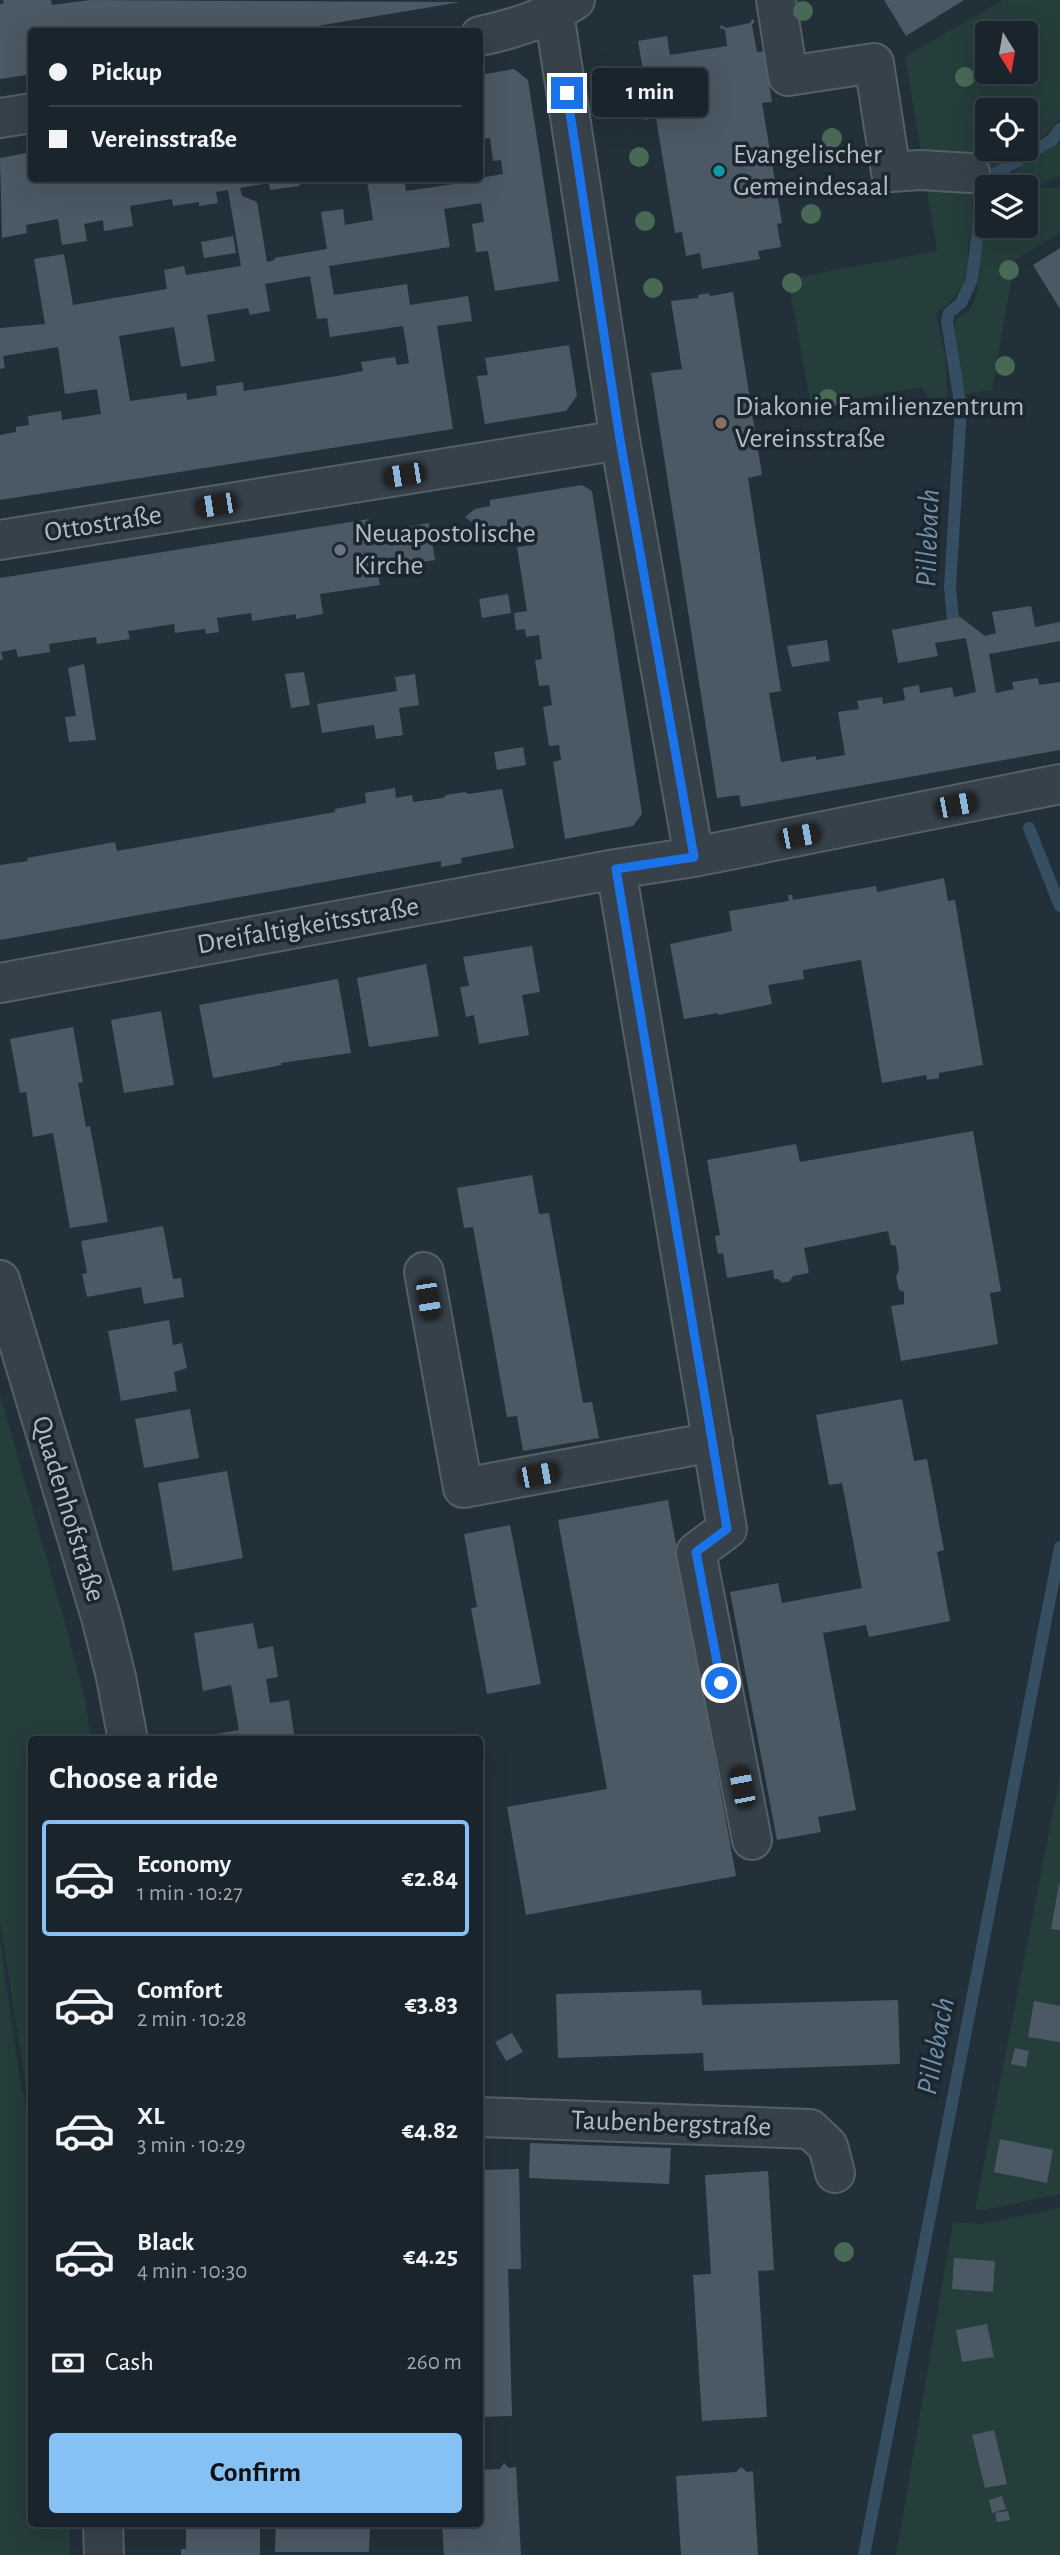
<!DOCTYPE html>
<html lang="en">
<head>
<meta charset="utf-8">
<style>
	:root { --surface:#1a242c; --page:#273038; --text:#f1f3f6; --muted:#9fa4a9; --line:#384148; --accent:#86c1f6 }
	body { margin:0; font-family:"Alegreya Sans",sans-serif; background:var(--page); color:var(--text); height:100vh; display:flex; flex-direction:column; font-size:26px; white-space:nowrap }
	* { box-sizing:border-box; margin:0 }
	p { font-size:23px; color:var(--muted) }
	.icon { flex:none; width:38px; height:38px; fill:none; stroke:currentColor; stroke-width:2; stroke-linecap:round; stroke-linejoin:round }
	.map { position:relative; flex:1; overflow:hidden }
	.sheet { position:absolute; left:28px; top:1736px; width:455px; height:791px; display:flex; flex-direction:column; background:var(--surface); border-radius:7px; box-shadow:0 7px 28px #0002,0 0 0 2px var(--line) }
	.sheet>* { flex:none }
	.banner { position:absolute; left:28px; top:28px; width:455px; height:154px; border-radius:7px; box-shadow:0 7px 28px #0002,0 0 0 2px var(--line); display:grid; align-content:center; height:154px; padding:0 21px; background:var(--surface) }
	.needle { width:46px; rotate:169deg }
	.controls { position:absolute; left:975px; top:21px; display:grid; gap:14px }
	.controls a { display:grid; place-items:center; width:63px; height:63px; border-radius:7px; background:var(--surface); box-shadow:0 7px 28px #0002,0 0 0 2px var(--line); font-size:35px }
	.end { position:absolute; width:32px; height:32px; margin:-16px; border:9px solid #1a73e8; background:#fff; box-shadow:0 0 0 4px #fff }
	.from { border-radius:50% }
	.bubble { position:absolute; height:49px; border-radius:7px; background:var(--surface); box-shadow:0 7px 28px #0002,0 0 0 2px var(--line); font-size:23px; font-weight:700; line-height:49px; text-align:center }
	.car { position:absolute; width:21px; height:42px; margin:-21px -10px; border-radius:9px; box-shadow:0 0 5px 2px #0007; background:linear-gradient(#222 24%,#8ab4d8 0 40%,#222 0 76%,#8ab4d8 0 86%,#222 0) }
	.banner b { display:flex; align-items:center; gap:24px; height:66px; font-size:26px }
	.banner b+b { border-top:2px solid var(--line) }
	.banner i { width:18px; height:18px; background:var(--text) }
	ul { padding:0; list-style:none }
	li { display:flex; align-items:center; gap:21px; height:116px; margin:0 14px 10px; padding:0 7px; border:4px solid transparent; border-radius:7px }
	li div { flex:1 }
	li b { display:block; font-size:26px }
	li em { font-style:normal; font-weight:700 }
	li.current { border-color:var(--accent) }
	li>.icon { width:63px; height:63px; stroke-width:1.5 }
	h2 { padding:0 21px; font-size:32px; line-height:84px }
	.pay { display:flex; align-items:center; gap:18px; height:77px; padding:0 21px; font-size:26px }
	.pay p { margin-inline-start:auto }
	.cta { display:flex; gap:14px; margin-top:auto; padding:14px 21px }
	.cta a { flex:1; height:80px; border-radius:7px; background:var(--accent); color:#111; font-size:28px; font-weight:700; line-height:80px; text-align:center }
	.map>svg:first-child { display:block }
	.green { fill:#253d3b; fill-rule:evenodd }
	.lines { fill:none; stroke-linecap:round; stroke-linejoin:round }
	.stream { stroke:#364e61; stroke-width:12 }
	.building { fill:#4b5965; fill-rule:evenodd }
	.minor-casing { stroke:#545f68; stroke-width:42 }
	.minor { stroke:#36414a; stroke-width:38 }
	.tree { fill:#486956 }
	.route { stroke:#1a73e8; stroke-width:9 }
	.culture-dot { fill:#0f9aa8; stroke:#1b262f; stroke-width:2.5 }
	.education-dot { fill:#8d6e63; stroke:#1b262f; stroke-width:2.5 }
	.worship-dot { fill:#6b7280; stroke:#1b262f; stroke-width:2.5 }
	.labels { text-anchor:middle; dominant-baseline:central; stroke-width:7; stroke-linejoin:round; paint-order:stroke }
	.poi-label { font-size:28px; fill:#b1bcc6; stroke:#1b262f; text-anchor:start }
	.street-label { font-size:28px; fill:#b1bcc6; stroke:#1b262f }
	.water-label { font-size:30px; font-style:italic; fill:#7192aa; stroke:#1b262f }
</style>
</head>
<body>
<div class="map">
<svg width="1060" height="2555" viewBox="0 0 1060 2555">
	<rect width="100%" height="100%" fill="#22303a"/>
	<path class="green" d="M1003,0H1060V117L1051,129L1032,146L992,170L979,184L972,204L975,223L968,242V268L962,287L947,305L936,313L945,355L947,397L929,400L922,387L811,406L788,279L937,251L905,57ZM987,33H1026V72H987ZM987,110H1026V149H987Z
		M1060,138V177H1056L1038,187L1060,188V233L1015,260L992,390L964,394L956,359L955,319L971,309L977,293L980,272L978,256L988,226H1026V187H1000L1026,159Z
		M0,1394L64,1619L85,1699L91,1739L32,1740L31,2118L0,1921Z
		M1060,1777V2194L985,2210L975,2209Z
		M0,1940L21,2087L32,2131V2524H70V2555H0Z
		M1060,2208V2555H896L953,2222L980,2224Z"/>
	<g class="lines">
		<path class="stream" d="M953,619L950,587L961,409L947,321L949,313L961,303L972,279L983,189L995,174L1052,140L1060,129
			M1029,828L1060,906
			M864,2555L1060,1547"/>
	</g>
	<path class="building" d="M3,0H51L52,5L90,0L461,2L281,32H32V74L0,79V4L4,3Z
		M884,0H964L906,36Z
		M752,19L755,21L752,25L757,52L764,51L772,102L762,103L782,223L777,224L781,247L758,251L760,259L702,269L700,253L686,256L682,232L675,233L656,118L644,120L637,71H643L638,41L667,36L670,55L727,46L725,30L720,28L721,25L726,28L750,23Z
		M514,69L528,80L559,281L495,291L488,251L476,252L472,224L484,222L481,203L444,209L450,247L329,266L334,295L407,284L410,305L468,296L472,321L437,326L453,429L0,500V435L16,432V427L29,425L28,416L61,411L62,420L101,414L97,389L65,394L58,347L3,356L5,368L0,369V328L45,324L34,259L64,254L73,305L167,289L164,270L184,266L186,275L241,266L228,190L216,192L218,203L199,206V202L173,206L172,199L130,206L133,226L104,231L103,220L84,224L87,241L62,245L58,219L26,225L27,233L2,238L0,158L32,152V178H299L300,186L270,190L269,183L240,188L242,196L257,202L267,262L275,260L274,258L327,249L321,212L343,209L345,225L373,220L367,180L369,178H404L406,191L454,184L453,178H480L503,174L501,160L493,161L490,138L480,139V75ZM310,276L317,319L327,318L330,337L403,326L409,363L397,365L395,357L361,362L363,371L337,376L244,391L243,382L216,386L217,395L187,400L186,393L130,401L119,336L174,327L181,367L215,361L207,315L248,308L250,315L270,311L265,284Z
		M233,236L236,253L204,258L201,242Z
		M1060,248V309L1033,265Z
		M733,292L762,475L748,478L781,691L769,693L781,762L816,756V760L845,755L838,712L859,709L857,701L882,697L883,704L905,700L903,688L919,685L920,693L952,687L954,697L976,692L966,638L935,643L938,656L898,663L892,630L960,617L985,636L996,633L992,612L1031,606L1035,627L1060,622V641L989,654L996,693L1014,689L1012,682L1038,678L1039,685L1060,682V750L741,807L739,795L717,798L651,373L682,369L671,301L698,298V295L709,293L710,296Z
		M569,345L577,396L566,411L485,424L477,376L488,375L485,358Z
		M582,485L592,491L642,814L633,826L565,839L553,762L561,760L559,745L549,746L543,707L552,705L549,685L539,686L535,660L542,659L539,635L526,637L525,629L516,630L514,613L527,611L517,547L527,546L525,533L518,534L517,526L494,530L490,536L465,517L475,509L490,506V500Z
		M369,519L371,533L429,523L435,560L377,569L380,585L320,594L323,614L296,619V614L252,621L251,613L217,618L219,632L206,634L205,629L175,633L174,624L128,631L130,639L97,644L96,637L49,644L50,652L18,657L16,649L1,652L3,659L0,660V578Z
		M508,594L511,613L482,618L479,599Z
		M827,640L830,661L792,667L787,646Z
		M84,664L96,740L69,742L65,717L76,716L68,668Z
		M304,672L310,705L291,708L285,674Z
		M415,674L419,705L399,708L403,735L376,739L374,725L322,733L317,704L397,691L395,677Z
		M523,747L526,765L497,770L494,752Z
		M395,788L396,798L412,795L413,802L443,798L446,795L465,792L468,794L502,789L514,848L461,858L462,863L441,867V861L424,864L0,940V865L28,861L27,858L115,842L117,851L335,812V809L366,803L365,793Z
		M944,878L948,901L955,900L983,1065L939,1073V1078L927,1080L926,1075L882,1083L861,960L803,970L804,979L768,985L772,1004L718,1015V1013L684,1019L670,944L732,931L729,911L789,901L788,895H792L793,900L876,886L877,892Z
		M532,946L540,992L522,995L529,1035L479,1044L474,1015L466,1017L460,987L469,986L463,957Z
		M426,964L439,1036L369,1047L357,978Z
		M338,979L351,1053L281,1063L282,1065L213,1078L199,1005Z
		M161,1011L174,1085L124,1093L111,1020Z
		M73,1027L83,1082L78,1083L86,1127L90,1126L108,1222L70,1228L53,1133L33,1137L26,1092L20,1093L10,1039Z
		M973,1131L1001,1291L990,1293L998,1344L901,1361L891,1306L904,1304V1292L899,1290L896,1277L899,1269L896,1246L891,1245L888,1231L804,1248L809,1273L793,1276L790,1281L782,1283L778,1279H774L773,1270L727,1278L723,1253L718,1254L715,1236L720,1235L707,1160L796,1144L800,1162Z
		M532,1175L539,1214L549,1213L583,1403L592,1402L599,1438L523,1451L517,1416L507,1417L473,1227L464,1228L457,1188Z
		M163,1226L173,1279L181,1278L184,1297L144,1304L141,1287L87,1297L82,1274L87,1273L81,1241Z
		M169,1320L173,1345L182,1343L187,1368L174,1372L177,1391L121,1401L108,1331Z
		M902,1399L914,1461L927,1459L944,1550L937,1552L950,1621L869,1637L866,1625L823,1633L856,1810L818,1817L821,1832L777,1840L730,1592L778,1583L782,1603L862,1588L842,1483L829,1485L816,1415Z
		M190,1409L199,1458L144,1468L135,1419Z
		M227,1471L243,1558L173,1571L158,1483Z
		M668,1500L736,1876L526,1915L507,1807L607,1789L558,1520Z
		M510,1525L541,1684L487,1694L471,1608L477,1607L464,1534Z
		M253,1623L258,1649L273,1646L278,1677L266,1679L270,1703L289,1700L295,1740H211L210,1735L239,1730L231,1685L203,1691L194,1633Z
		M1059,1884H1060V1930L1051,1929Z
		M701,1990L702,2005L898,2000L900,2064L704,2071L703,2053L558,2058L556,1994Z
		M1034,2001L1060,2006V2042L1028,2037Z
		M512,2033L523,2052L506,2061L495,2042Z
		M1015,2048L1029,2051L1026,2067L1011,2064Z
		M1000,2139L1053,2150L1047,2183L994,2172Z
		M530,2143L671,2148L669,2184L529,2178Z
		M519,2169L521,2269H508L512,2416L480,2417V2170Z
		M768,2171L774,2270L758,2271L767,2417L702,2421L693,2275L711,2274L705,2175Z
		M954,2258L995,2261L993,2292L952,2289Z
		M987,2324L994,2357L962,2362L956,2330Z
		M994,2430L1007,2484L985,2488L972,2435Z
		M504,2463L509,2468L516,2467L521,2555H444L442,2524H480V2470L500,2469Z
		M741,2467L747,2472L753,2471L758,2555H681L676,2476L736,2472Z
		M1002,2496L1006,2509L992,2513L989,2500Z
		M1008,2511L1010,2520L997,2522L995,2513Z
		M186,2524H260V2555H181V2549H186Z
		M276,2524H370L369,2552H275Z"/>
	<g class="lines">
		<defs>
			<path id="minor" d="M776,0L788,76L874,63L891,172L920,170L970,173
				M554,13L620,440L694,857
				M480,36C514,29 545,19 575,0
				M0,118L32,113
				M0,540L620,440
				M616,869L727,1529L696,1552L752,1840
				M0,983L616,869L694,857L1060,784
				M424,1272L463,1488L713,1442
				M0,1280L101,1617L116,1677L128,1740
				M480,2117L810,2129L828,2146L835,2173
				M103,2524L104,2555"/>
		</defs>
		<use href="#minor" class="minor-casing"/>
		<use href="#minor" class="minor"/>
	</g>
	<g class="tree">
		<circle cx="803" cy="11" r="10"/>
		<circle cx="965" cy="77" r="10"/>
		<circle cx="832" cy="138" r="10"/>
		<circle cx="639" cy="157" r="10"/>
		<circle cx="811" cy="214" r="10"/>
		<circle cx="645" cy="221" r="10"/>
		<circle cx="1009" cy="270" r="10"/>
		<circle cx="792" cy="283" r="10"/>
		<circle cx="653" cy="288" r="10"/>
		<circle cx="1005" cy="366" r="10"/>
		<circle cx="828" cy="399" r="10"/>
		<circle cx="844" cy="2252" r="10"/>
	</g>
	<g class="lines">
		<path class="route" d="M567,93L620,440L694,857L616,869L727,1529L696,1552L721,1683"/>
	</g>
	<circle class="culture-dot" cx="719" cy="171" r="7"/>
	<circle class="education-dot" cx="721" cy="423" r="7"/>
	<circle class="worship-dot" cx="340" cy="550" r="7"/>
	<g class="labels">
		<g class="poi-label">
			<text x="733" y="155">Evangelischer<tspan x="733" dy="32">Gemeindesaal</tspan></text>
			<text x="735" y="407">Diakonie Familienzentrum<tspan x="735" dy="32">Vereinsstraße</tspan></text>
			<text x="354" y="534">Neuapostolische<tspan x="354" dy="32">Kirche</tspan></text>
		</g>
		<g class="street-label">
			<text transform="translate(103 524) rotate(-9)">Ottostraße</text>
			<text transform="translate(308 926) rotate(-10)">Dreifaltigkeitsstraße</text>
			<text transform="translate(68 1509) rotate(73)">Quadenhofstraße</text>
			<text transform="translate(671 2124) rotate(2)">Taubenbergstraße</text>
		</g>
		<g class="water-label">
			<text transform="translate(928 538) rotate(-88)">Pillebach</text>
			<text transform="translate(936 2046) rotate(-79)">Pillebach</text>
		</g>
	</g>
</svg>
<div class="controls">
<a><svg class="needle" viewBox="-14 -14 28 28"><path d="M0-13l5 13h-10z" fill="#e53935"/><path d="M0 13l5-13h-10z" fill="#9fa4a9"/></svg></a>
<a><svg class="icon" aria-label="locate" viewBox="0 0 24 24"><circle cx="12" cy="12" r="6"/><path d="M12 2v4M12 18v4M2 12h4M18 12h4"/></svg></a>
<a><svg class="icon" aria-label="layers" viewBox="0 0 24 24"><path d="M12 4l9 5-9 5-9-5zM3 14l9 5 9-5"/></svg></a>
</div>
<i class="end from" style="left:721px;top:1683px"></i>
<i class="end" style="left:567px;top:93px"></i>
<div class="bubble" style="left:592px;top:68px;width:116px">1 min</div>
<i class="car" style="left:404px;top:475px;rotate:261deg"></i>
<i class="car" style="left:216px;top:505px;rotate:261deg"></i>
<i class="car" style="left:956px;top:805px;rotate:79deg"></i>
<i class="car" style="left:799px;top:836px;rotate:79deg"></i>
<i class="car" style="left:428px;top:1299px;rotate:171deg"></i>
<i class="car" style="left:538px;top:1475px;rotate:79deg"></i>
<i class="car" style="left:742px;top:1787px;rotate:349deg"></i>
<div class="banner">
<b><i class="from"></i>Pickup</b>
<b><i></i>Vereinsstraße</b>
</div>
<section class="sheet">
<h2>Choose a ride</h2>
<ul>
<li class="current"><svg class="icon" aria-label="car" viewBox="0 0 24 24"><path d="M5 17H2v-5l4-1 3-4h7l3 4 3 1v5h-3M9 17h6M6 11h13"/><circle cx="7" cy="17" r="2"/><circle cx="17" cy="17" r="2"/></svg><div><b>Economy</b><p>1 min · 10:27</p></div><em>€2.84</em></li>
<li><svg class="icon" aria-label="car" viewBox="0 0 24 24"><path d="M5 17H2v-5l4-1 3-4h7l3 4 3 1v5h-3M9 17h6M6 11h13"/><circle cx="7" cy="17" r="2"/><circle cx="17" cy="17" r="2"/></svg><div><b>Comfort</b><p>2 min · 10:28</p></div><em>€3.83</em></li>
<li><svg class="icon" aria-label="car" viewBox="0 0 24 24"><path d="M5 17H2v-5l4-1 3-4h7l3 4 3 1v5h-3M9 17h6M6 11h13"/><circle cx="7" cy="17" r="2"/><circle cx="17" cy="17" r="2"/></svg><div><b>XL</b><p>3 min · 10:29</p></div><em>€4.82</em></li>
<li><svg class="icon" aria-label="car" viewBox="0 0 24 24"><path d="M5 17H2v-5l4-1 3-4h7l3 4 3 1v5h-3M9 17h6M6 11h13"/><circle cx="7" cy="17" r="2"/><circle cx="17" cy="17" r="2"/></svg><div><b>Black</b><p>4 min · 10:30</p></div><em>€4.25</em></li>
</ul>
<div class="pay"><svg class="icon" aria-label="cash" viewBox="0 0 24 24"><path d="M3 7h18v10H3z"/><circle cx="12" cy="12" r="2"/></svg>Cash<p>260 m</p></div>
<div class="cta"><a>Confirm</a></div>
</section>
</div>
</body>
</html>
